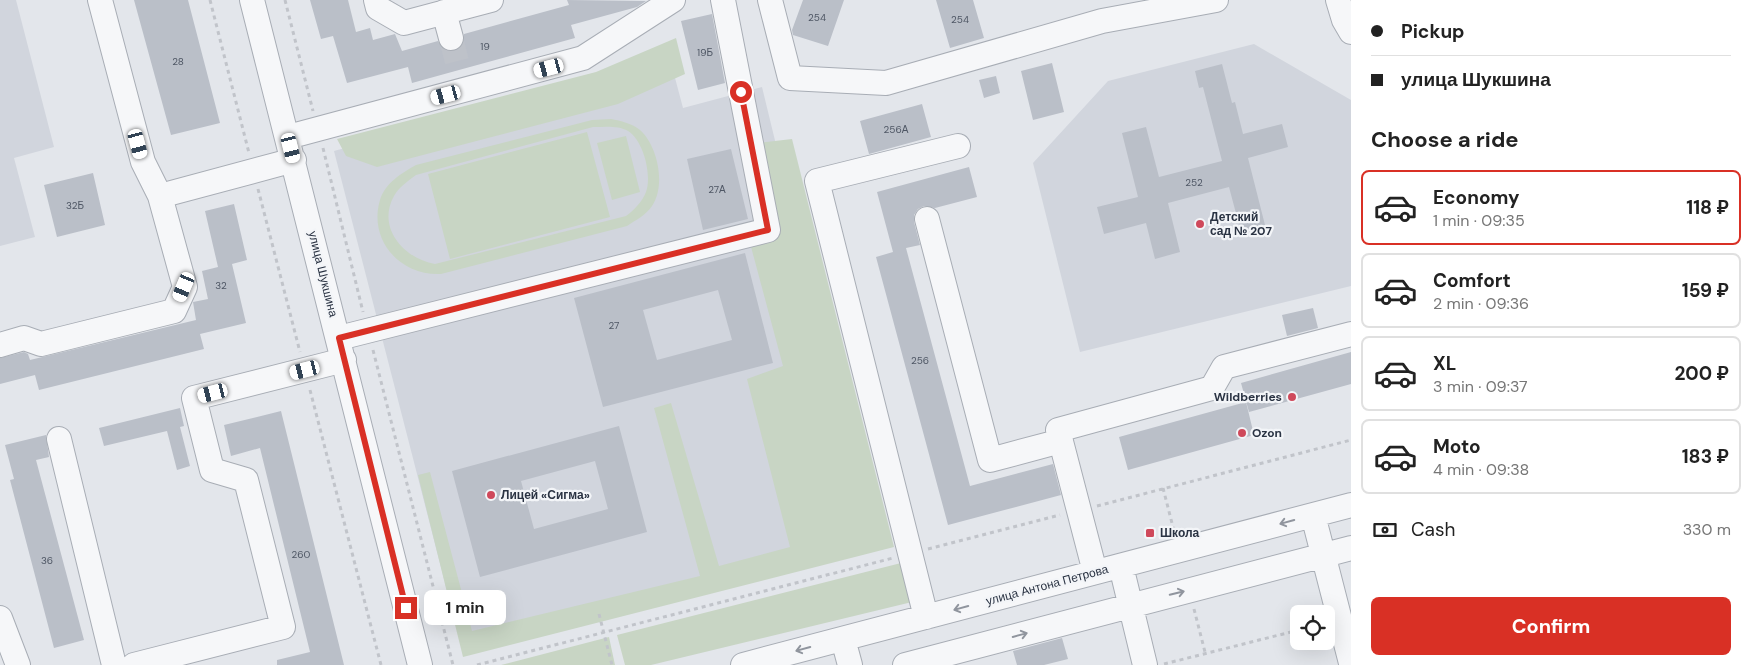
<!DOCTYPE html>
<html lang="en">
<head>
<meta charset="utf-8">
<style>
	:root { --surface:#fff; --page:#f6f6f6; --text:#222; --muted:#767676; --line:#e0e0e0; --accent:#d93025 }
	body { margin:0; font-family:"DM Sans",sans-serif; background:var(--page); color:var(--text); height:100vh; display:flex; flex-direction:column; font-size:19px; white-space:nowrap }
	* { box-sizing:border-box; margin:0 }
	p { font-size:16px; color:var(--muted) }
	.icon { flex:none; width:28px; height:28px; fill:none; stroke:currentColor; stroke-width:2; stroke-linecap:round; stroke-linejoin:round }
	.map { position:relative; flex:1; overflow:hidden }
	.details { display:flex; flex-direction:column; background:var(--surface); width:400px }
	.details>* { flex:none }
	.hud { display:grid; align-content:center; height:110px; padding:0 20px; background:var(--surface) }
	.fabs { position:absolute; left:1290px; top:605px; display:grid; gap:10px }
	.fabs a { display:grid; place-items:center; width:45px; height:45px; border-radius:8px; background:var(--surface); box-shadow:0 5px 20px #0002; font-size:25px }
	.end { position:absolute; width:22px; height:22px; margin:-11px; border:6px solid #d93025; background:#fff; box-shadow:0 0 0 2px #fff }
	.from { border-radius:50% }
	.bubble { position:absolute; height:35px; border-radius:8px; background:var(--surface); box-shadow:0 5px 20px #0002; font-size:16px; font-weight:700; line-height:35px; text-align:center }
	.car { position:absolute; width:15px; height:30px; margin:-15px -8px; border-radius:6px; box-shadow:0 0 4px 1px #0007; background:linear-gradient(#fff 24%,#345 0 40%,#fff 0 76%,#345 0 86%,#fff 0) }
	.hud b { display:flex; align-items:center; gap:18px; height:48px; font-size:19px }
	.hud b+b { border-top:1px solid var(--line) }
	.hud i { width:12px; height:12px; background:var(--text) }
	ul { padding:0; list-style:none }
	li { display:flex; align-items:center; gap:15px; height:75px; margin:0 10px 8px; padding:0 10px; border:2px solid var(--line); border-radius:8px }
	li div { flex:1 }
	li b { display:block; font-size:19px }
	li em { font-style:normal; font-weight:700 }
	li.current { border-color:var(--accent) }
	li>.icon { width:45px; height:45px; stroke-width:1.5 }
	h2 { padding:0 20px; font-size:22px; line-height:60px }
	.pay { display:flex; align-items:center; gap:12px; height:55px; padding:0 20px; font-size:19px }
	.pay p { margin-inline-start:auto }
	.cta { display:flex; gap:10px; margin-top:auto; padding:10px 20px }
	.cta a { flex:1; height:58px; border-radius:8px; background:var(--accent); color:#fff; font-size:20px; font-weight:700; line-height:58px; text-align:center }
	main { display:flex; flex:1; min-height:0 }
	.map>svg:first-child { display:block }
	.built { fill:#d1d5dd }
	.green { fill:#c8d5c4; fill-rule:evenodd }
	.building { fill:#babfc8; fill-rule:evenodd }
	.lines { fill:none; stroke-linecap:round; stroke-linejoin:round }
	.minor-tunnel { stroke:#bec2c9; stroke-width:24; stroke-dasharray:24 12; stroke-linecap:butt }
	.minor-casing { stroke:#a8adb5; stroke-width:26 }
	.path { stroke:#c1c4ca; stroke-width:3; stroke-dasharray:4 4; stroke-linecap:butt }
	.minor { stroke:#f6f7f9; stroke-width:24 }
	.oneway { stroke:#90959e }
	.route { stroke:#d93025; stroke-width:6 }
	.poi-dot { fill:#cf495b; stroke:#f3f5f8; stroke-width:2 }
	.labels { text-anchor:middle; dominant-baseline:central; stroke-width:4.5; stroke-linejoin:round; paint-order:stroke }
	.number-label { font-size:10px; fill:#4e5664 }
	.poi-label { font-size:12px; font-weight:bold; fill:#2a3343; stroke:#f3f5f8; text-anchor:start }
	.street-label { font-size:12px; fill:#2a3343; stroke:#f3f5f8 }
</style>
</head>
<body>
<main>
<div class="map">
<svg width="1351" height="665" viewBox="0 0 1351 665">
	<rect width="100%" height="100%" fill="#e3e6eb"/>
	<path class="built" d="M0,0H16L54,147L14,158L35,237L0,246Z
		M1254,44L1351,100V286L1080,352L1033,163L1108,81Z
		M670,59L683,108L762,87L873,544L462,649L334,151Z"/>
	<path class="green" d="M676,38L685,74L618,104L377,167L346,156L337,139L596,72Z
		M611,119C621,121 631,123 640,130C658,146 666,186 652,206C646,215 636,220 627,226L441,274C400,276 368,240 380,200C385,183 402,173 416,165L592,120ZM593,127C604,127 618,125 628,131C644,141 652,176 646,192C642,202 634,210 626,216L435,264C405,259 376,228 394,196C399,187 408,181 416,175Z
		M587,132L610,217L450,259L428,174Z
		M626,136L640,192L612,200L597,143Z
		M792,139L894,547L463,657L418,475L430,472L472,631L700,576L654,408L671,403L719,566L790,547L747,379L783,366L750,243L779,237L758,143Z
		M905,562L912,602L651,665H625L617,635Z
		M609,637L615,665H501Z"/>
	<path class="building" d="M134,0H188L220,123L171,135Z
		M310,0H348L356,32L370,28L373,40L395,34L402,51L438,41L442,48L448,51H455L461,47L464,41V34L569,5L567,0L646,1L637,7L571,25L575,38L459,70L412,83L408,67L347,83L333,36L321,39Z
		M803,0H844L828,46L793,35L792,30Z
		M936,0H973L984,38L950,48Z
		M712,14L725,83L698,90L681,21Z
		M1052,63L1064,112L1033,120L1021,71Z
		M1222,64L1232,103L1235,102L1243,134L1282,124L1288,147L1248,158L1266,229L1242,236L1229,187L1168,203L1180,252L1155,259L1146,223L1104,234L1097,207L1138,197L1122,133L1146,127L1159,177L1222,161L1203,87L1199,88L1195,71Z
		M996,76L1000,93L984,98L979,80Z
		M922,104L931,137L869,154L860,121Z
		M731,149L748,219L703,230L687,159Z
		M969,167L977,197L935,208L924,206L918,209L914,215V222L920,245L906,248L970,486L1053,464L1061,495L948,525L876,257L893,252L877,192Z
		M93,173L105,225L57,237L44,185Z
		M234,204L247,260L232,264L246,323L200,334L204,349L39,390L35,375L0,384V358L24,352L28,354L30,360L196,320L193,302L208,299L202,271L218,267L205,211Z
		M745,253L773,363L603,407L574,298ZM718,290L732,340L657,360L643,310Z
		M1313,308L1318,328L1287,336L1282,315Z
		M1351,352V384L1249,412L1241,383Z
		M1246,402L1254,435L1128,470L1119,437Z
		M180,408L184,426L180,427L190,466L177,470L167,431L104,446L99,428Z
		M281,411L344,665H277V660L310,652L260,448L231,456L224,425Z
		M619,426L647,532L480,577L452,471ZM595,461L608,509L534,529L521,481Z
		M46,435L49,457L36,460L84,640L54,648L10,480L14,479L5,445Z
		M1062,638L1068,659L1044,665H1017L1013,651Z"/>
	<g class="lines">
		<path class="minor-tunnel" d="M451,38L459,70"/>
		<defs>
			<path id="minor" d="M100,0L143,162L160,196L294,160
				M252,0L420,665
				M376,0L378,8L404,23L491,0
				M770,0L790,78L886,83L1102,21L1216,0
				M1338,0L1344,20L1351,32
				M444,12L451,38
				M288,137L583,58L673,0
				M927,219L990,460L1061,441
				M339,338L768,230L723,0
				M0,345L24,338L41,344L174,311L185,287L160,196
				M59,439L114,665
				M1313,515L1351,663
				M1121,566L1145,665
				M1095,572L1058,430L1212,388L1224,367L1351,334
				M926,617L817,181L958,146
				M0,618L18,665
				M843,639L850,665
				M134,665L283,627L246,480L212,470L194,398L344,360
				M743,665L1351,505
				M905,665L1351,548"/>
		</defs>
		<use href="#minor" class="minor-casing"/>
		<path class="path" d="M210,0L249,153
			M285,0L313,111
			M323,148L363,312
			M258,189L300,352
			M373,350L453,665
			M310,390L381,665
			M1163,488L1174,531
			M1097,506L1351,440
			M928,549L1060,515
			M1194,609L1205,652
			M599,614L612,665
			M1164,664L1299,630
			M477,665L893,558"/>
		<use href="#minor" class="minor"/>
	</g>
	<defs><path id="oneway-shaft" d="M-6 0H5M1.5-3L5.5 0L1.5 3" fill="none" stroke-width="1.6" stroke-linecap="round" stroke-linejoin="round" transform="scale(1.25)"/></defs>
	<g class="oneway">
		<use href="#oneway-shaft" transform="translate(1287 522) rotate(165)"/>
		<use href="#oneway-shaft" transform="translate(1177 593) rotate(-14)"/>
		<use href="#oneway-shaft" transform="translate(961 608) rotate(165)"/>
		<use href="#oneway-shaft" transform="translate(1020 635) rotate(-15)"/>
		<use href="#oneway-shaft" transform="translate(803 649) rotate(165)"/>
	</g>
	<g class="lines">
		<path class="route" d="M406,608L339,338L768,230L741,92"/>
	</g>
	<g class="poi-dot">
		<circle cx="1200" cy="224" r="5"/>
		<circle cx="1292" cy="397" r="5"/>
		<circle cx="1242" cy="433" r="5"/>
		<circle cx="491" cy="495" r="5"/>
		<rect x="1145" y="528" width="10" height="10" rx="2.5"/>
	</g>
	<g class="labels">
		<g class="number-label">
			<text x="817" y="17">254</text>
			<text x="960" y="19">254</text>
			<text x="485" y="46">19</text>
			<text x="705" y="52">19Б</text>
			<text x="178" y="61">28</text>
			<text x="896" y="129">256А</text>
			<text x="1194" y="182">252</text>
			<text x="717" y="189">27А</text>
			<text x="75" y="205">32Б</text>
			<text x="221" y="285">32</text>
			<text x="614" y="325">27</text>
			<text x="920" y="360">256</text>
			<text x="301" y="554">260</text>
			<text x="47" y="560">36</text>
		</g>
		<g class="poi-label">
			<text x="1210" y="217">Детский<tspan x="1210" dy="14">сад № 207</tspan></text>
			<text x="1282" y="397" text-anchor="end">Wildberries</text>
			<text x="1252" y="433">Ozon</text>
			<text x="501" y="495">Лицей «Сигма»</text>
			<text x="1160" y="533">Школа</text>
		</g>
		<g class="street-label">
			<text transform="translate(323 274) rotate(76)">улица Шукшина</text>
			<text transform="translate(1047 585) rotate(-15)">улица Антона Петрова</text>
		</g>
	</g>
</svg>
<div class="fabs">
<a><svg class="icon" aria-label="locate" viewBox="0 0 24 24"><circle cx="12" cy="12" r="6"/><path d="M12 2v4M12 18v4M2 12h4M18 12h4"/></svg></a>
</div>
<i class="end from" style="left:741px;top:92px"></i>
<i class="end" style="left:406px;top:608px"></i>
<div class="bubble" style="left:424px;top:590px;width:82px">1 min</div>
<i class="car" style="left:549px;top:68px;rotate:255deg"></i>
<i class="car" style="left:446px;top:95px;rotate:255deg"></i>
<i class="car" style="left:138px;top:144px;rotate:165deg"></i>
<i class="car" style="left:291px;top:148px;rotate:166deg"></i>
<i class="car" style="left:184px;top:287px;rotate:203deg"></i>
<i class="car" style="left:305px;top:370px;rotate:256deg"></i>
<i class="car" style="left:213px;top:393px;rotate:256deg"></i>
</div>
<section class="details">
<div class="hud">
<b><i class="from"></i>Pickup</b>
<b><i></i>улица Шукшина</b>
</div>
<h2>Choose a ride</h2>
<ul>
<li class="current"><svg class="icon" aria-label="car" viewBox="0 0 24 24"><path d="M5 17H2v-5l4-1 3-4h7l3 4 3 1v5h-3M9 17h6M6 11h13"/><circle cx="7" cy="17" r="2"/><circle cx="17" cy="17" r="2"/></svg><div><b>Economy</b><p>1 min · 09:35</p></div><em>118 ₽</em></li>
<li><svg class="icon" aria-label="car" viewBox="0 0 24 24"><path d="M5 17H2v-5l4-1 3-4h7l3 4 3 1v5h-3M9 17h6M6 11h13"/><circle cx="7" cy="17" r="2"/><circle cx="17" cy="17" r="2"/></svg><div><b>Comfort</b><p>2 min · 09:36</p></div><em>159 ₽</em></li>
<li><svg class="icon" aria-label="car" viewBox="0 0 24 24"><path d="M5 17H2v-5l4-1 3-4h7l3 4 3 1v5h-3M9 17h6M6 11h13"/><circle cx="7" cy="17" r="2"/><circle cx="17" cy="17" r="2"/></svg><div><b>XL</b><p>3 min · 09:37</p></div><em>200 ₽</em></li>
<li><svg class="icon" aria-label="car" viewBox="0 0 24 24"><path d="M5 17H2v-5l4-1 3-4h7l3 4 3 1v5h-3M9 17h6M6 11h13"/><circle cx="7" cy="17" r="2"/><circle cx="17" cy="17" r="2"/></svg><div><b>Moto</b><p>4 min · 09:38</p></div><em>183 ₽</em></li>
</ul>
<div class="pay"><svg class="icon" aria-label="cash" viewBox="0 0 24 24"><path d="M3 7h18v10H3z"/><circle cx="12" cy="12" r="2"/></svg>Cash<p>330 m</p></div>
<div class="cta"><a>Confirm</a></div>
</section>
</main>
</body>
</html>
